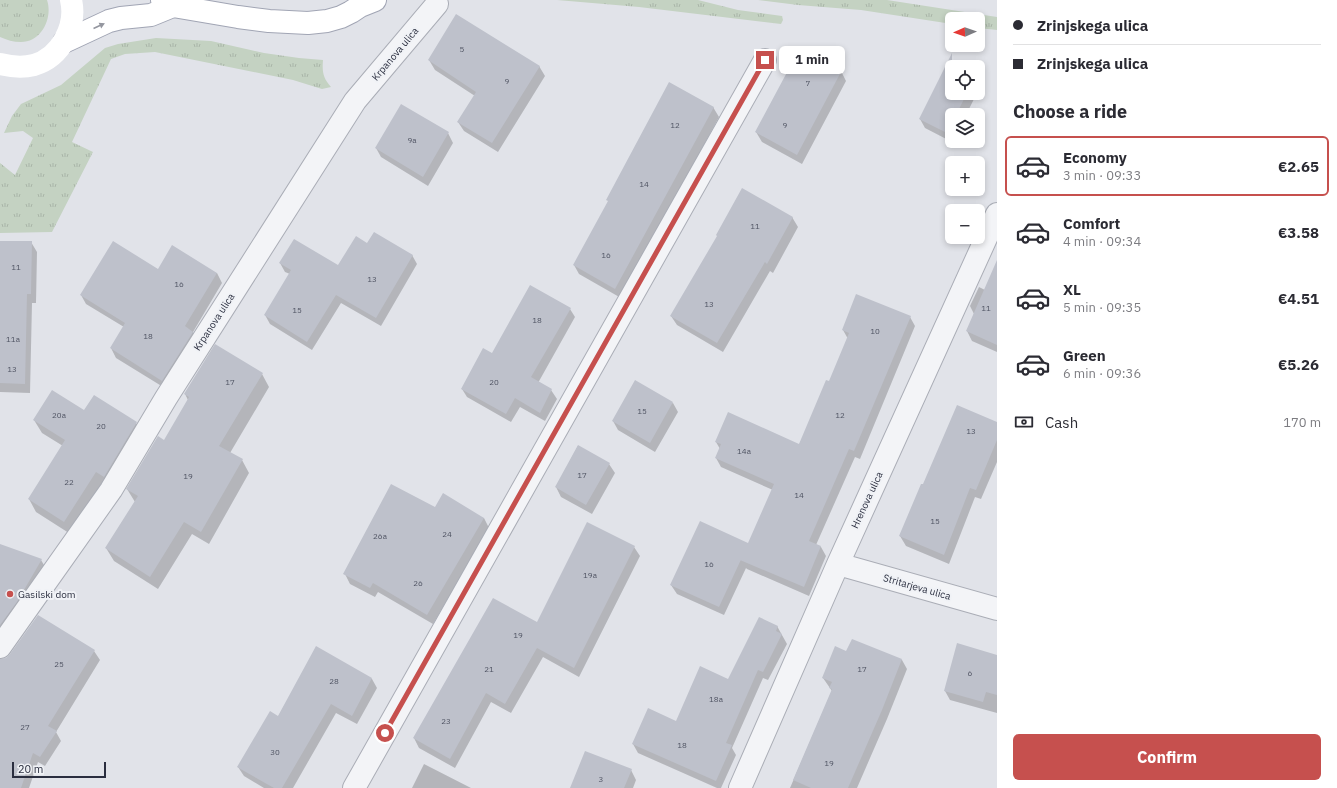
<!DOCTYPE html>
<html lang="en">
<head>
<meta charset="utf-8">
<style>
	:root { --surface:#fff; --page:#f2f2f3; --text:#2b2b33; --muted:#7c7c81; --line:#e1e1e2; --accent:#c6504e }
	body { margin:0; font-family:"IBM Plex Sans",sans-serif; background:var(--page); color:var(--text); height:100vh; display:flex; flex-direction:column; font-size:15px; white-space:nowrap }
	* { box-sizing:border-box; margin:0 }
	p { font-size:13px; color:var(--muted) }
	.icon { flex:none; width:22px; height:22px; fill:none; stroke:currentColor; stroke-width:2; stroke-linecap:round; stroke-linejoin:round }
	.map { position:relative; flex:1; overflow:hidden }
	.details { display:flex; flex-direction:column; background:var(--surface); width:340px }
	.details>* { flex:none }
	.top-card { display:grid; align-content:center; height:88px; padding:0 16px; background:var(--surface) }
	.needle { width:26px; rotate:268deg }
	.fabs { position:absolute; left:945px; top:12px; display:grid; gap:8px }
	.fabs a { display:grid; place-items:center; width:40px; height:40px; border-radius:6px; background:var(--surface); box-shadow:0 2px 6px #0003; font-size:20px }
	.scale { position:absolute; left:12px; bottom:10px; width:94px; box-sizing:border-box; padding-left:4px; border:2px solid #2a2e3f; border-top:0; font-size:11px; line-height:14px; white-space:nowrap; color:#2a2e3f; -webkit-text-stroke:3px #f0f2f6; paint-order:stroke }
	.end { position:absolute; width:18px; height:18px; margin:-9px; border:5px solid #c6504e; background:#fff; box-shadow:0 0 0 2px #fff }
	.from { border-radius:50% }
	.bubble { position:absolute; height:28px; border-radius:6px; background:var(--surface); box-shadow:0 2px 6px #0003; font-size:13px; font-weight:800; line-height:28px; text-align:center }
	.top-card b { display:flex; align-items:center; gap:14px; height:38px; font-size:15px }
	.top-card b+b { border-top:1px solid var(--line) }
	.top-card i { width:10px; height:10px; background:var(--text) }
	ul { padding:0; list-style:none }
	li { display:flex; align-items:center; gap:12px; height:60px; margin:0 8px 6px; padding:0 8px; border:2px solid transparent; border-radius:6px }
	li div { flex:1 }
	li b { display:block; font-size:15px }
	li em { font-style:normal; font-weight:800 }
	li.active { border-color:var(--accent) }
	li>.icon { width:36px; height:36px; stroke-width:1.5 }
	h2 { padding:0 16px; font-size:18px; line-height:48px }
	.pay { display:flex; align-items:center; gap:10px; height:44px; padding:0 16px; font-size:15px }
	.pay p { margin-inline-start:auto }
	.cta { display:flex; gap:8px; margin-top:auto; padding:8px 16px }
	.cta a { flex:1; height:46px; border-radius:6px; background:var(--accent); color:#fff; font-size:16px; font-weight:800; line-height:46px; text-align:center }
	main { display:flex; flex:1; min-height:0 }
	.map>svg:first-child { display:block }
	.grass { fill:url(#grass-tufts) }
	.shadow { fill:#0003 }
	.building { fill:#bec1cb }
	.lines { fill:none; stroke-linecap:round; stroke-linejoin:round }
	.minor-casing { stroke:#aaadb6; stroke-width:24 }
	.primary-casing { stroke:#a1a5b4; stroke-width:24 }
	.minor { stroke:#f3f4f7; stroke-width:22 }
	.secondary { stroke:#fff; stroke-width:22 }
	.primary { stroke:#fff; stroke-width:22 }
	.oneway { fill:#94969f }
	.route { stroke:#c6504e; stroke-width:5 }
	.poi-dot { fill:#c6504e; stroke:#f0f2f6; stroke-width:1.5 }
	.labels { text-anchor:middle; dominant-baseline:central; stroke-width:4; stroke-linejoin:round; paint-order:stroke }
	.number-label { font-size:8px; fill:#4f5362 }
	.street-label { font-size:10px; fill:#2a2e3f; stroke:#f0f2f6 }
	.poi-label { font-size:10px; fill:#2a2e3f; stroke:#f0f2f6; text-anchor:start }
</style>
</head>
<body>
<main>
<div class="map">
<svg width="997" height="788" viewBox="0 0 997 788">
	<defs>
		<pattern id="grass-tufts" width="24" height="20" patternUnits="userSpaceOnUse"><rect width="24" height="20" fill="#c4d2c2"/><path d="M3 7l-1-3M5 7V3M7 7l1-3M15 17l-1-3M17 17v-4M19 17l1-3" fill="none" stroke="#a9b5a8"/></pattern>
	</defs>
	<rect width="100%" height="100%" fill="#e1e3e9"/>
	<path class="grass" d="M0,0H47C53,17 42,42 21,42C13,42 7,40 0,37Z
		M557,0H698L738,10L782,16L783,20L781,24L639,7Z
		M758,0H887L997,17V30L978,28V19H952V24L861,10L798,5Z
		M156,38L211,41L264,53L299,58L323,60C322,72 323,78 331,87L322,89L293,80L155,52L125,54L111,59L72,142L93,152L52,232L0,233V163L15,175L33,138L23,131L4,133L12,116L21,104L61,85L105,48L118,44Z"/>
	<path class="shadow" d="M429,60L539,66L545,76L498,152L464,131L458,122L475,96L435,70Z
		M841,71L846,81L802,164L762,142L756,132Z
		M952,76V93H975L976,95L966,115H952V142L925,128L920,119Z
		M713,107L719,117L621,298L579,274L574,265Z
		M448,133L453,143L428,186L381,157L376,148Z
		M792,217L798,227L773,273L770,271L723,352L677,325L671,316Z
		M0,242H31L37,252L36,303H32L30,393L0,392Z
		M368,244L412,255L417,264L381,326L341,303L312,350L270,324L265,315L290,274L285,272L280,263L339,267Z
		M158,270L217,273L222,283L193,332L198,342L168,390L116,358L111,348L124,327L86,304L81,295Z
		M997,286V352L972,341L967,331L974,314L970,306L979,287L985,290Z
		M570,309L575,317L538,383L551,390L557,399L545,421L520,407L511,422L467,397L462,389L492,355Z
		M910,317L915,326L860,459L855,457L816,545L821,547L826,556L809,596L747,569L746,568L724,615L677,594L671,585L748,545L773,490L721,467L716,458L720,449L716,442L799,445L830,383L848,339L843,330Z
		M262,374L269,387L230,453L242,460L249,473L209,544L192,534L158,589L114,561L106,548L135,502L127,489L165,441L188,400L185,394Z
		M673,403L678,412L655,452L618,430L613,421Z
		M84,412L136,423L144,436L72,535L36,512L29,499L63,446L42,433L34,420Z
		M997,423V462L981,499L975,497L949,564L906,546L900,536L923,486Z
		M578,446L609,464L615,473L592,514L561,497L556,487Z
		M435,509L484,518L489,528L433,624L378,592L375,597L350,584L345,574Z
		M0,545L41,560L51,577L0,645Z
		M634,547L640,556L579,677L543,657L511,713L491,702L455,768L419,748L414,738L537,624Z
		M777,626L787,644L768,680L763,678L732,748L736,755L721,788H717L638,753L633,744L677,722L729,680Z
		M317,648L372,679L377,688L357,724L336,713L293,788H264L244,776L238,767L278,717Z
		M94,651L100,660L56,732L61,741L45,766L38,762L29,788H0V717Z
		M847,652L902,660L907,669L887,719L857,788H790L832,691L823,678Z
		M997,656V713L950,700L945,691Z
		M424,764L471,788H412Z
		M631,770L636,780L633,788H571Z"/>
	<path class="building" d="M456,14L540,66L492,143L457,122L476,92L428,60Z
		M800,48L842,70L797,155L755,132Z
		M952,53V93H967L956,115H952V122L947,133L919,119Z
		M669,82L714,107L615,289L573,265L608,201L606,200Z
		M401,104L449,132L423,177L375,148Z
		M742,188L793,217L767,264L765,262L717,343L670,316L717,236L716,235Z
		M374,232L413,255L376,318L336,295L307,342L264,315L291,270L279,263L294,239L338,265L356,236L367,243Z
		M0,241H32L31,294H27L25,384L0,383Z
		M113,241L158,269L172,245L217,273L185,326L193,332L162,381L110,348L125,323L80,295Z
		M997,260V345L966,331Z
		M530,285L571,308L531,377L552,389L540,413L515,398L506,414L461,389L483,348L492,353Z
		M856,294L911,316L854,451L849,449L809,541L821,546L804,587L740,560L744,553L719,607L670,585L700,521L748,543L774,484L715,458L721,444L715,442L728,412L799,444L826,380L829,381L849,333L842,330Z
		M215,344L263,373L219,446L243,459L201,532L184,522L150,577L105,548L138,496L126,489L158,436L164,440L189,397L184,394Z
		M635,380L673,402L650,443L612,421Z
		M52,390L84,410L94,395L137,422L104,477L96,472L64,522L28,499L65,440L33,420Z
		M957,405L997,422V440L976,490L970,488L944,555L899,536L921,484H923Z
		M578,445L610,463L586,505L555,487Z
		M391,484L435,507L443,493L484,518L427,615L373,583L370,588L343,574Z
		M587,522L635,546L574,668L537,648L505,704L486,693L450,759L413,738L493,598L537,622Z
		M0,544L42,559L17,602L0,625Z
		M38,615L95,650L48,726L57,731L40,757L33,753L21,788H0V659L6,658L10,654Z
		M759,617L778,626L776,631L782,634L763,672L758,670L726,743L732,745L716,781L632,744L648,708L676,721L700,666L728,679Z
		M852,639L902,659L882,710L848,788H811L793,780L832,689L829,688L832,682L822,678L835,646L846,651Z
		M957,643L997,655V695L986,692L983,702L944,691Z
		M316,646L372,678L352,716L331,704L282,788H274L237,767L270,711L278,716Z
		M585,751L632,769L624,788H570Z"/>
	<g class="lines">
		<defs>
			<path id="minor" d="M838,564L997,609
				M0,647L111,490L166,398L355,101L437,4
				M354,788L765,60
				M740,788L838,564L997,214"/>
			<path id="primary" d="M162,0L173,6L238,17L269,21L308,23L327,21L341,17L351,12L360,6L375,0
				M64,42L109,21L121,18L151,15L173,6"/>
		</defs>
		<use href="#minor" class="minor-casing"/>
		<use href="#primary" class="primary-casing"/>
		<use href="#minor" class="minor"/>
		<path class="secondary" d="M0,64C12,67 22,68 34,65C61,57 77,26 71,0"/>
		<use href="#primary" class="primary"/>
	</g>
	<defs><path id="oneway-solid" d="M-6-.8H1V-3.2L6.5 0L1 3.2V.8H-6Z"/></defs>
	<use class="oneway" href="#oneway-solid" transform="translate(99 26) rotate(-24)"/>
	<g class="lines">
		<path class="route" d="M385,733L765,60"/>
	</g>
	<circle class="poi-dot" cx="10" cy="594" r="4"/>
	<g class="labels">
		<g class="number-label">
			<text x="462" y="49">5</text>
			<text x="507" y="81">9</text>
			<text x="808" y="83">7</text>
			<text x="675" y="125">12</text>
			<text x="785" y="125">9</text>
			<text x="412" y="140">9a</text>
			<text x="644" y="184">14</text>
			<text x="755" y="226">11</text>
			<text x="606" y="255">16</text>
			<text x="16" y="267">11</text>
			<text x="372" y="279">13</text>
			<text x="179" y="284">16</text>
			<text x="709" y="304">13</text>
			<text x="986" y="308">11</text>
			<text x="297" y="310">15</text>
			<text x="537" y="320">18</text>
			<text x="875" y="331">10</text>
			<text x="148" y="336">18</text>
			<text x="13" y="339">11a</text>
			<text x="12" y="369">13</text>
			<text x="230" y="382">17</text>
			<text x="494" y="382">20</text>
			<text x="642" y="411">15</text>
			<text x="59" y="415">20a</text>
			<text x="840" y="415">12</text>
			<text x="101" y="426">20</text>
			<text x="971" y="431">13</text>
			<text x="744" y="451">14a</text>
			<text x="582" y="475">17</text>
			<text x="188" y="476">19</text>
			<text x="69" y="482">22</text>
			<text x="799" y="495">14</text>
			<text x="935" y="521">15</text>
			<text x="447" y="534">24</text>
			<text x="380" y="536">26a</text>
			<text x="709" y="564">16</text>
			<text x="590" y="575">19a</text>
			<text x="418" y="583">26</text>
			<text x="518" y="635">19</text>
			<text x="59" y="664">25</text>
			<text x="489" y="669">21</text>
			<text x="862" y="669">17</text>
			<text x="970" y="673">6</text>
			<text x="334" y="681">28</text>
			<text x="716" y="699">18a</text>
			<text x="446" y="721">23</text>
			<text x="25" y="727">27</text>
			<text x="682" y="745">18</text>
			<text x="275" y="752">30</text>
			<text x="829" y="763">19</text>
			<text x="601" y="779">3</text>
		</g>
		<g class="street-label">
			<text transform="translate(395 54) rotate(-50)">Krpanova ulica</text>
			<text transform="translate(214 322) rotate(-57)">Krpanova ulica</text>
			<text transform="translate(867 500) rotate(-65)">Hrenova ulica</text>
			<text transform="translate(917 587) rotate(16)">Stritarjeva ulica</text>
		</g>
		<g class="poi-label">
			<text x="18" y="594">Gasilski dom</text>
		</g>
	</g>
</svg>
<div class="fabs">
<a><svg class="needle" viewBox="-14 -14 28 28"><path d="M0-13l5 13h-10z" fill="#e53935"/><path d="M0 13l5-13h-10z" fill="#7c7c81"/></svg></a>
<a><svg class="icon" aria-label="locate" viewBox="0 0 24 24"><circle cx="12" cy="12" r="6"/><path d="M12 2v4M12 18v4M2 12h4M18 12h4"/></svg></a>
<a><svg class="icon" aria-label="layers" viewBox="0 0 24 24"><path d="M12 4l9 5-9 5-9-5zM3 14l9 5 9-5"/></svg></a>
<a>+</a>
<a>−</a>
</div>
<div class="scale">20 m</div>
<i class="end from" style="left:385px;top:733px"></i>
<i class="end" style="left:765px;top:60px"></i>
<div class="bubble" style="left:779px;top:46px;width:66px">1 min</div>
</div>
<section class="details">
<div class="top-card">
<b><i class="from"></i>Zrinjskega ulica</b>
<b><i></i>Zrinjskega ulica</b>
</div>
<h2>Choose a ride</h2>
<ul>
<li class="active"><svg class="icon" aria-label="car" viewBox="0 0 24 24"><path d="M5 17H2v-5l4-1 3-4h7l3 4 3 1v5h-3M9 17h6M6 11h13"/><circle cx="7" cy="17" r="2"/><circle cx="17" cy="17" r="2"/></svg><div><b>Economy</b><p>3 min · 09:33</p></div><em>€2.65</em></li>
<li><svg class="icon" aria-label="car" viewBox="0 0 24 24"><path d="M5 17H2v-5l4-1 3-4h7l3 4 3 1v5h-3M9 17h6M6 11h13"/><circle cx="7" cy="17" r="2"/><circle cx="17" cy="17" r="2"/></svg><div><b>Comfort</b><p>4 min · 09:34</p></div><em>€3.58</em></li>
<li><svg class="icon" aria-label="car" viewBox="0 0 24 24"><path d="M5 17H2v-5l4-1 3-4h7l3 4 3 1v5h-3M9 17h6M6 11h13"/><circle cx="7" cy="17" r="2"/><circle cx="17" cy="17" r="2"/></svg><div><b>XL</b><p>5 min · 09:35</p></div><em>€4.51</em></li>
<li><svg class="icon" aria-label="car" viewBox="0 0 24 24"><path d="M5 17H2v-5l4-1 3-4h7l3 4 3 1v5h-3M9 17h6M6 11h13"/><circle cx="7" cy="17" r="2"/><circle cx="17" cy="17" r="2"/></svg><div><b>Green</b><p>6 min · 09:36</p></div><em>€5.26</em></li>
</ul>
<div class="pay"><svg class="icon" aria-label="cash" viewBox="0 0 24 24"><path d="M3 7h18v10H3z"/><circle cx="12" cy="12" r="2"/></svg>Cash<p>170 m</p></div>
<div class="cta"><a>Confirm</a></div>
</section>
</main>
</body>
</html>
